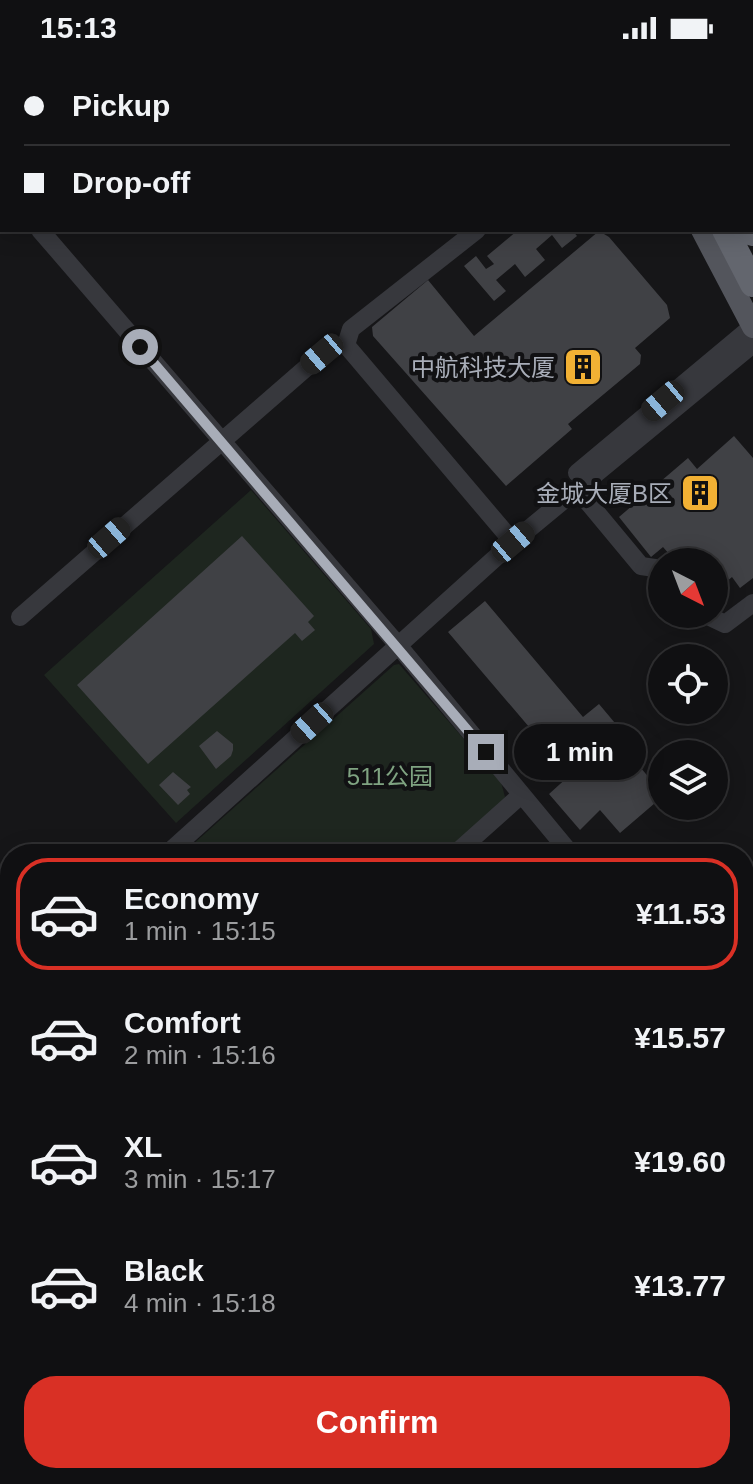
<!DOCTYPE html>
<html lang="en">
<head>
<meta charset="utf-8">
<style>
	:root { --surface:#101012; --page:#1e1e20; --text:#f1f3f6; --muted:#9c9d9f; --line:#303032; --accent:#d93025 }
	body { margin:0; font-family:Helvetica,"Noto Sans SC",sans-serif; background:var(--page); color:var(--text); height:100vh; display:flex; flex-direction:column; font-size:30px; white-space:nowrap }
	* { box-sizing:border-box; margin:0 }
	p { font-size:26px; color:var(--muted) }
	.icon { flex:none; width:44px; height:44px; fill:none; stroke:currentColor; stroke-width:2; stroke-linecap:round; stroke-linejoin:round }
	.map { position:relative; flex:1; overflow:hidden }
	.side { position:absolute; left:0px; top:788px; width:754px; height:640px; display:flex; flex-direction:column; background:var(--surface); border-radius:32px 32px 0 0; box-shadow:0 4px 20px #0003,0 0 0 2px var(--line) }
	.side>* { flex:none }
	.guide { position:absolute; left:0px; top:0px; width:754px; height:176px; box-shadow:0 4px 20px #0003,0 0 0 2px var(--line); display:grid; align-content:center; height:176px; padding:0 24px; background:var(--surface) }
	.needle { width:52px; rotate:138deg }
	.controls { position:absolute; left:648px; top:492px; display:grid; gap:16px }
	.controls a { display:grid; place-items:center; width:80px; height:80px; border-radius:50%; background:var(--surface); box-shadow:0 4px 20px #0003,0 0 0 2px var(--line); font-size:40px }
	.end { position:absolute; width:36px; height:36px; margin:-18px; border:10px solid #a8adb8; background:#111; box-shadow:0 0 0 4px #111 }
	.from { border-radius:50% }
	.bubble { position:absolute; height:56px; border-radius:28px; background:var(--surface); box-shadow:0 4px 20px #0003,0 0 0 2px var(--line); font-size:26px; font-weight:700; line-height:56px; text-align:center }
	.car { position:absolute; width:24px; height:48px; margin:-24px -12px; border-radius:10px; box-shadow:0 0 6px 2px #0007; background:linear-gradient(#222 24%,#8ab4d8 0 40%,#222 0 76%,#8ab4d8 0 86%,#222 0) }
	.guide b { display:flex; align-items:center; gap:28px; height:76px; font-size:30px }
	.guide b+b { border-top:2px solid var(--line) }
	.guide i { width:20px; height:20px; background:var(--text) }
	ul { padding:14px 0 0; list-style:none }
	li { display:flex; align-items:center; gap:24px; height:112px; margin:0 16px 12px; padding:0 8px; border:4px solid transparent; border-radius:32px }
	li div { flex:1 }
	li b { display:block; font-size:30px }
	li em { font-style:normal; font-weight:700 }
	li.current { border-color:var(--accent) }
	li>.icon { width:72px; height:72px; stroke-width:1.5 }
	.primary-button { display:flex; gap:16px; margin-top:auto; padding:16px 24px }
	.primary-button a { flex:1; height:92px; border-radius:32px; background:var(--accent); color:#fff; font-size:32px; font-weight:700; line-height:92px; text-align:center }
	.status { display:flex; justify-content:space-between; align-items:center; height:56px; padding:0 40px; background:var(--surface); direction:ltr }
	.status svg { height:22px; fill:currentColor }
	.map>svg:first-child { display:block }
	.green { fill:#1e261f }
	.building { fill:#404145 }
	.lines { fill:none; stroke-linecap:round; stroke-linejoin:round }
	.minor { stroke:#37383d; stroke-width:18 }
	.major { stroke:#53555c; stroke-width:22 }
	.highway { stroke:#63666e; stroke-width:26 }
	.route { stroke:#a8adb8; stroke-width:10 }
	.labels { text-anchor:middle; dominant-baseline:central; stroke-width:8; stroke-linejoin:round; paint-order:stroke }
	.poi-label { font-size:24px; fill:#a8adb8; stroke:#111113; text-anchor:end }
	.park-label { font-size:24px; fill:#7fa381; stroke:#111113 }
</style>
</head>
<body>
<div class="status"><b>15:13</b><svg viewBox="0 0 49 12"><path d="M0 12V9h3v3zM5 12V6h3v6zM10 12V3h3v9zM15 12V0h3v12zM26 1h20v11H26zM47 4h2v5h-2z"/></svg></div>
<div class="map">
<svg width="753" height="1428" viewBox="0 0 753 1428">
	<rect width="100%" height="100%" fill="#161618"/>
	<path class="green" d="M251,434L371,573L374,588L176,767L44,619Z
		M399,608L501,726L505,741L502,747L446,798H182L394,609Z
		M441,1418H485L472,1428H428Z"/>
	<path class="building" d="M518,174H572L577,180L562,192L552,179L536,193L545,204L525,221L515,208L496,224L506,235L494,245L464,210L476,200L486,213L494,208L487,200Z
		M599,175L609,181L667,249L670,262L635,292L641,299L640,308L568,368L572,373L506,430L373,280L372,271L428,224L474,280Z
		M734,380L753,402V522L740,532L732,521L714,536V506H676L663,491L651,501L619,461L688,402L697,413Z
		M242,480L314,560L308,566L315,574L302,585L295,577L148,708L77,629Z
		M485,545L583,661L599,648L625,679L618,685L662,737V741L620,777L600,754L580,774L549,738L570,719L448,576Z
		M217,675L233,688V694L231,700L216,713L199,690Z
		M173,716L191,731L187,734L190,738L178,749L159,729Z
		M747,1026L753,1035V1047L744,1054Z
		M753,1086V1112L744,1119V1093Z
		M10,1090V1120L0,1128V1098Z
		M753,1189V1223L744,1230V1195Z
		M753,1257V1290L744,1297V1264Z
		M258,1418H299L288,1428H259L254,1422Z
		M318,1418H355L343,1428H306Z
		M502,1418H540L548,1428H489Z
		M579,1418H644L646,1421L634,1428H567Z"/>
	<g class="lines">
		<path class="minor" d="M565,2L567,0
			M0,101L2,102
			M0,140L2,139
			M40,174L397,588L571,798
			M477,174L351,273L346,289L513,486
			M577,417L753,270
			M577,433L641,510L662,513
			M704,558L725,568L753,547
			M20,561L322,298
			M167,798L513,486L753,288
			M455,798L521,739
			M0,948L10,939
			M744,1007L753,1018
			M744,1072L753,1065
			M744,1136L753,1129
			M0,1206L10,1217
			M0,1264L10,1256
			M184,1418L193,1428
			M418,1428L431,1418"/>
		<path class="major" d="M604,0L605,2
			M675,0L676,2
			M30,2L33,0
			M0,28L2,26
			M752,136L753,138
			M702,174L753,271
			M744,1406L753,1399
			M715,1428L728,1418
			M742,1428L753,1420"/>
		<path class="highway" d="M626,0L628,2
			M653,0L655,2
			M725,174L753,228
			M751,174L753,177"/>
	</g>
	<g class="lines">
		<path class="route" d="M140,291L486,696"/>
	</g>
	<defs>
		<symbol id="building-square" viewBox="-11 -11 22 22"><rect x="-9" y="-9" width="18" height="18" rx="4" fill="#f2b134" stroke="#111113"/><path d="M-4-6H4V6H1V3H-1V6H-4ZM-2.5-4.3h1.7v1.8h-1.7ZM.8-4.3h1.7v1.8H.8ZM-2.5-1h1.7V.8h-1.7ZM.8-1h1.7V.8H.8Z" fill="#111"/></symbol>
	</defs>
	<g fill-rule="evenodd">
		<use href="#building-square" x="561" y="289" width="44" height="44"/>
		<use href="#building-square" x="678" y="415" width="44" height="44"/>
	</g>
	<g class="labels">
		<g class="poi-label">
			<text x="555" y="311">中航科技大厦</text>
			<text x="672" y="437">金城大厦B区</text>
		</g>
		<g class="park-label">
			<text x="390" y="720">511公园</text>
		</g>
	</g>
</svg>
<div class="controls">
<a><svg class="needle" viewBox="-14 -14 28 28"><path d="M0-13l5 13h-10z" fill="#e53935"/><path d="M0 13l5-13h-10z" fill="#9c9d9f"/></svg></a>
<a><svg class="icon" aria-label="locate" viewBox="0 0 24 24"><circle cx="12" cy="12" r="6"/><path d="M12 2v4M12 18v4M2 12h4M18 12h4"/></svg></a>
<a><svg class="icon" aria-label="layers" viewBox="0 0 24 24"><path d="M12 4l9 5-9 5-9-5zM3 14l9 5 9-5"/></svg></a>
</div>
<i class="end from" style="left:140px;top:291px"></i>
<i class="end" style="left:486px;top:696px"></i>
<div class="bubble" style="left:514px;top:668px;width:132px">1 min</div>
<i class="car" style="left:322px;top:298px;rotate:230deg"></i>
<i class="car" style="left:663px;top:345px;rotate:230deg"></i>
<i class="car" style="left:109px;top:482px;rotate:49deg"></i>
<i class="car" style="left:513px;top:486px;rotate:50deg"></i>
<i class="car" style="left:312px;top:667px;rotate:228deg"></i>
<div class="guide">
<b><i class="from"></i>Pickup</b>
<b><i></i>Drop-off</b>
</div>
<section class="side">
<ul>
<li class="current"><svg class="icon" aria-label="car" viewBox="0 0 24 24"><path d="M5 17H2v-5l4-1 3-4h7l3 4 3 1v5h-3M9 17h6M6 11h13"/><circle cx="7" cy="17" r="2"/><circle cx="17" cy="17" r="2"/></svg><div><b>Economy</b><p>1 min · 15:15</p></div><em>¥11.53</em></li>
<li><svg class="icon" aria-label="car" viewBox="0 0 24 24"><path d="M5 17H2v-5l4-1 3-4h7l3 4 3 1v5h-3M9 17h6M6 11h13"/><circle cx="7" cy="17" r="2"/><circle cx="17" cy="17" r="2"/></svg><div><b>Comfort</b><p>2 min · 15:16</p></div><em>¥15.57</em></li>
<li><svg class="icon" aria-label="car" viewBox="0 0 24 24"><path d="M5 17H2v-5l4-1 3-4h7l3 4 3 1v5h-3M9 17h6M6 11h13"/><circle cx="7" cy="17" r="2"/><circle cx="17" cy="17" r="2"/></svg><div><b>XL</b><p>3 min · 15:17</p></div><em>¥19.60</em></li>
<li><svg class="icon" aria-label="car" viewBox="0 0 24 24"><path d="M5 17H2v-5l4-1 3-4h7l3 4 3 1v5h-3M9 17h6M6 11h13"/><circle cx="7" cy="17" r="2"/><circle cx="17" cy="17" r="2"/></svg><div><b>Black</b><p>4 min · 15:18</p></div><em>¥13.77</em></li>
</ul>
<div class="primary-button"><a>Confirm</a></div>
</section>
</div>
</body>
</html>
